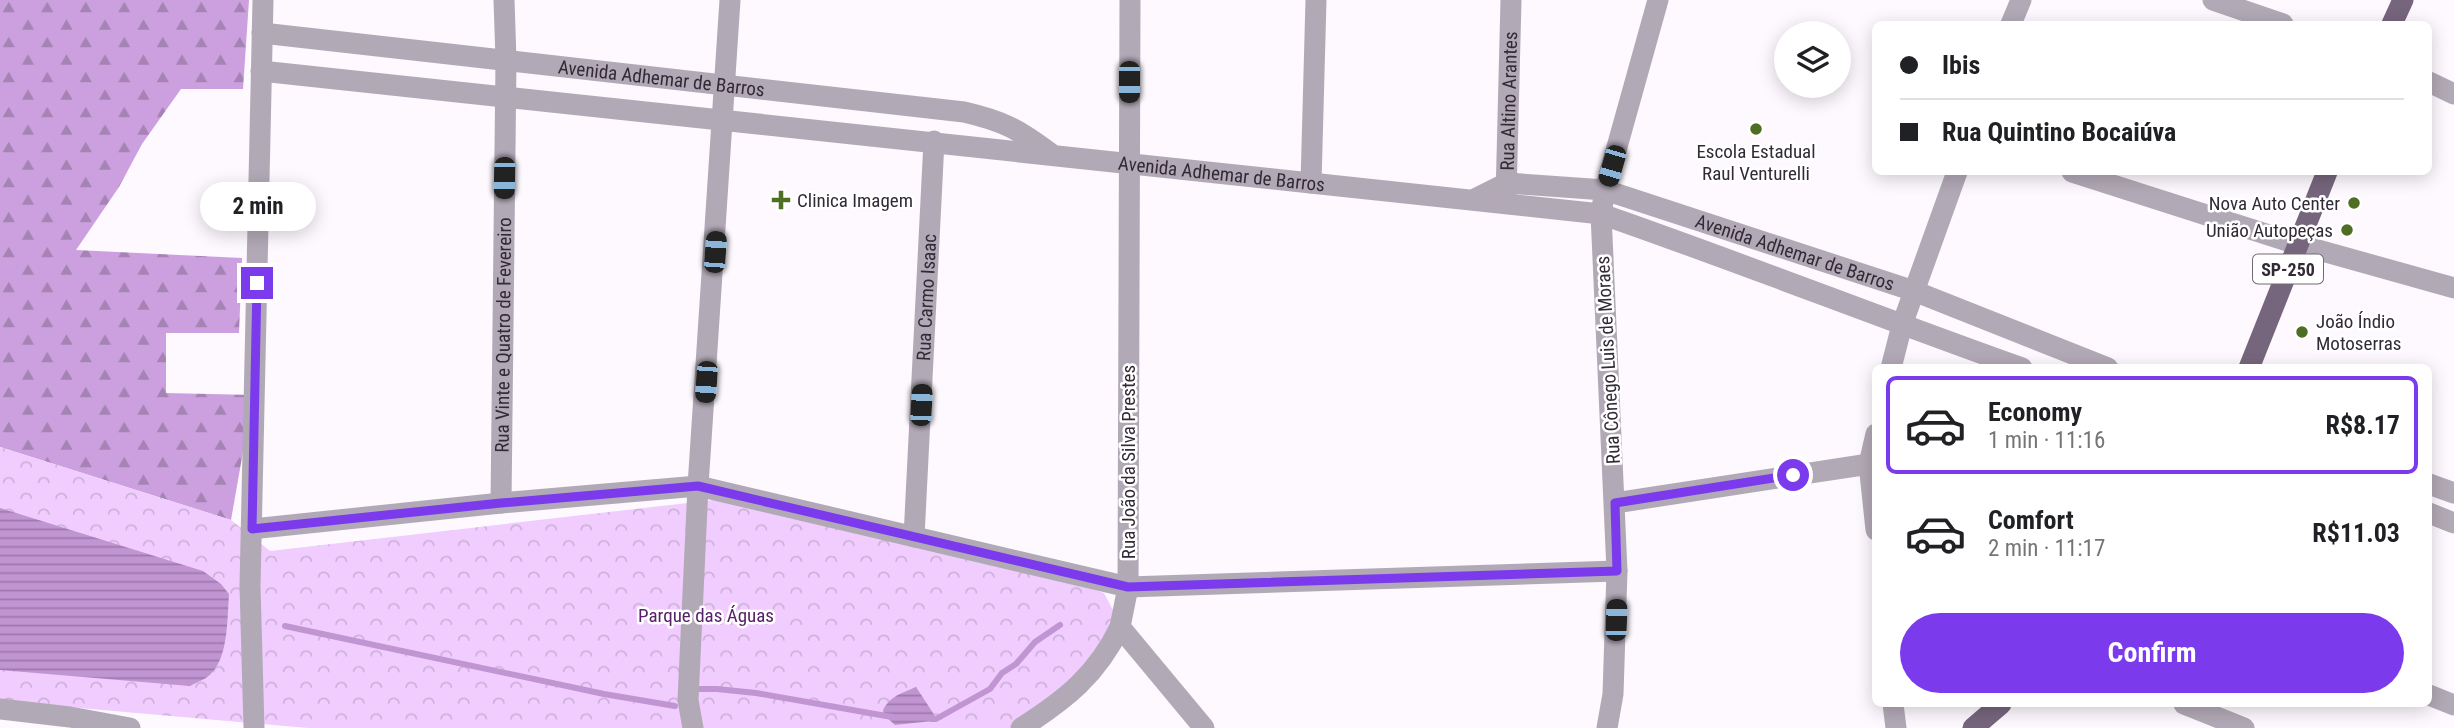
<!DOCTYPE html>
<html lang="en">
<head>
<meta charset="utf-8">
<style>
	:root { --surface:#fff; --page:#f6f6f6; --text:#202124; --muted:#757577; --line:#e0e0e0; --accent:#7c3aed }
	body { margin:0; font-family:"Roboto Condensed",sans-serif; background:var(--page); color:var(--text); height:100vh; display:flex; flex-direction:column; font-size:26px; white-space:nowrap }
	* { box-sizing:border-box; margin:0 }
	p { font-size:23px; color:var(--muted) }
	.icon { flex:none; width:38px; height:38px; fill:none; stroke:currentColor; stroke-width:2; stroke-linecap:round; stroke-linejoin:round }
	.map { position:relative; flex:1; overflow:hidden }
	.side { position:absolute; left:1872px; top:364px; width:560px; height:343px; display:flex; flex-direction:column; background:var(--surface); border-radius:10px; box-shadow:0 4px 18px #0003 }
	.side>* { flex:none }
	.banner { position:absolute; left:1872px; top:21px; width:560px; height:154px; border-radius:10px; box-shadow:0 4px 18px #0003; display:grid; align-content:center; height:154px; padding:0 28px; background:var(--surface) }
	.fabs { position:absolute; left:1774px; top:21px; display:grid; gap:14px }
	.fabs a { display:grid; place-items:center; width:77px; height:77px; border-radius:50%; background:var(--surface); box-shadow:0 4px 18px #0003; font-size:35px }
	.end { position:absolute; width:32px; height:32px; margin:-16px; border:9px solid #7c3aed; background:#fff; box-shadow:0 0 0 4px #fff }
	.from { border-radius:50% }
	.bubble { position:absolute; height:49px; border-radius:24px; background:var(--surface); box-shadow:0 4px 18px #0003; font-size:23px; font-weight:700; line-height:49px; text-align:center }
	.car { position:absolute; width:21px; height:42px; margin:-21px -10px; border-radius:9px; box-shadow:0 0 5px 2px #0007; background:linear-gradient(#222 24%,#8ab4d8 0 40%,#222 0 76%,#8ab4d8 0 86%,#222 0) }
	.banner b { display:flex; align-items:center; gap:24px; height:66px; font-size:26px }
	.banner b+b { border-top:2px solid var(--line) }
	.banner i { width:18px; height:18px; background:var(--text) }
	ul { padding:12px 0 0; list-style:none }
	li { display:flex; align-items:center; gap:21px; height:98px; margin:0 14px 10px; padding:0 14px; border:4px solid transparent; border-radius:10px }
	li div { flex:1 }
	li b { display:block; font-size:26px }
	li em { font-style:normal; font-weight:700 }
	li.active { border-color:var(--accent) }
	li>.icon { width:63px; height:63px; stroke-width:1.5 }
	.action { display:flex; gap:14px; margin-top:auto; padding:14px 28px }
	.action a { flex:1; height:80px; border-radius:42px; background:var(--accent); color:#fff; font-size:28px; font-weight:700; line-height:80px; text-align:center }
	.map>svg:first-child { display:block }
	.forest { fill:url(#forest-firs) }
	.park { fill:url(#park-crowns) }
	.water { fill:url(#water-rules) }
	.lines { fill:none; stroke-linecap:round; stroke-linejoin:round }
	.stream { stroke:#c195d2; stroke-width:6 }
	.minor { stroke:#b2a9b6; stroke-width:21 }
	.major { stroke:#76667d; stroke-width:21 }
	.route { stroke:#7c3aed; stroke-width:9 }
	.poi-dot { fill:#4e6e24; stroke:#fff; stroke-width:2.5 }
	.labels { text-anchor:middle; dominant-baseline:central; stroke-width:5; stroke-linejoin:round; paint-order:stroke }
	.shield { fill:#fff; stroke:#706a72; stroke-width:2 }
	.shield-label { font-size:18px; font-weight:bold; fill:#322a36 }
	.street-label { font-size:19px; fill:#322a36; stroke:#fff }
	.poi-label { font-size:19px; fill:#322a36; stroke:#fff; text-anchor:start }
	.park-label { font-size:19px; fill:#57216a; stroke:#fff }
</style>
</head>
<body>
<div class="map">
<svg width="2454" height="728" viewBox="0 0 2454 728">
	<defs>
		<pattern id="forest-firs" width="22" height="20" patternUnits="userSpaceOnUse" patternTransform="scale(1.75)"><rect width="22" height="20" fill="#cca0de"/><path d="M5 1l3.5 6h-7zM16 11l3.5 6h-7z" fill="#a683b5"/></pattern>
		<pattern id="park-crowns" width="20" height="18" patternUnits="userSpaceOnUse" patternTransform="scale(1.75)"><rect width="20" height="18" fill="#f0cdfe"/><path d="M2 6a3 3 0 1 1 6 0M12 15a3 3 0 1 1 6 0" fill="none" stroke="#ceb0da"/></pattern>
		<pattern id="water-rules" width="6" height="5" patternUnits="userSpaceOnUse" patternTransform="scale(1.75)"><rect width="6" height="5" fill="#c195d2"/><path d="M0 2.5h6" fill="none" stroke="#9d7aab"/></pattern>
	</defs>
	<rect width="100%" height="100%" fill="#fdf9ff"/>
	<path class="forest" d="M0,0H249L243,89H181L142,144L119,187L76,250L242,258L239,333H166V393L253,395L231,520L0,447Z"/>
	<path class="park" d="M0,447L231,520L270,551L722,499L1092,589L1104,593L1114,612L1109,632L1094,656L1019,728H308L0,701Z"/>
	<path class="water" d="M0,508L203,571L221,584L229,594C227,619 229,663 206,678C201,681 195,683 190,686L0,670Z
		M916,687L937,719L932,721L895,725L884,715L883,710C890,696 902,693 916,687Z"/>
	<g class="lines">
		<path class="stream" d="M285,626L604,694L675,706
			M699,689H717L756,693L892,717
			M931,719H936L990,689L1002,673L1016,664L1035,642L1060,625"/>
		<g class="minor">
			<path d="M1130,0L1128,587L1120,627L1204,728"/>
			<path d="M2213,0L2283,24"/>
			<path d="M2011,24L2021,0"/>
			<path id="s1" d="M262,33L964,112C1003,121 1018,129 1050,153"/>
			<path id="s2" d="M261,71L1601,214C1742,263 1881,318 2022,368"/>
			<path d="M2429,82L2454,94"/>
			<path d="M2072,172L2297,244L2454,288"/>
			<path d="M1311,183L1316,0"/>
			<path id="s3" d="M1506,197L1511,0"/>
			<path id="s4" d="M1475,199L1507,183L1605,190L1914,291L2108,368"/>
			<path d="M1891,368L1902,325L1957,172"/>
			<path d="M1876,434L1869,464L1876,530"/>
			<path d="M2429,484L2454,493"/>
			<path id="s5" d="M501,503L506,60L504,0"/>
			<path d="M1615,503L1869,464L1876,466"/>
			<path d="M2429,513L2454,523"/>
			<path d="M252,529L501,503L698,486L1128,587L1617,571"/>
			<path id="s6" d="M914,537L934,141"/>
			<path d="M2429,695L2454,705"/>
			<path d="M1893,704L1896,728"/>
			<path d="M2184,704L2244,728"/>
			<path d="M0,709L70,717L130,728"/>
			<path d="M254,728L250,586L263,0"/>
			<path d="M693,728L688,700L698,486L730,0"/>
			<path d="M1021,728C1065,700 1097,675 1120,627"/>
			<path d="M1607,728L1613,694L1617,571L1601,214L1605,190L1658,0"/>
		</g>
		<path class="major" d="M2392,24L2403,0
			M2249,368L2327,172
			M1973,728L2001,704"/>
	</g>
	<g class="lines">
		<path class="route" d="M257,283L252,529L501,503L698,486L1128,587L1617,571L1615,503L1793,475"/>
	</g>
	<g class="poi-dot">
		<circle cx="1756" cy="129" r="7"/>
		<path d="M777.5 189.5h7v7h7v7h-7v7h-7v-7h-7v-7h7z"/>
		<circle cx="2354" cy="203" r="7"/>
		<circle cx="2347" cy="230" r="7"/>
		<circle cx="2302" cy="332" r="7"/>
	</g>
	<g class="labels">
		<rect class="shield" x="2253" y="254.5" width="70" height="29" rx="5"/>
		<g class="shield-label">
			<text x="2288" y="269">SP-250</text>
		</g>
		<g class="street-label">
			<text stroke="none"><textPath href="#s1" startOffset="402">Avenida Adhemar de Barros</textPath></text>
			<text stroke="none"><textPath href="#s3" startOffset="96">Rua Altino Arantes</textPath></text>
			<text stroke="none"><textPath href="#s2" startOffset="966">Avenida Adhemar de Barros</textPath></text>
			<text stroke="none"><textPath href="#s4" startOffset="334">Avenida Adhemar de Barros</textPath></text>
			<text stroke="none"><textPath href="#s6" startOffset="240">Rua Carmo Isaac</textPath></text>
			<text stroke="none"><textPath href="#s5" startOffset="168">Rua Vinte e Quatro de Fevereiro</textPath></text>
			<text transform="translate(1608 360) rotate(-93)">Rua Cônego Luis de Moraes</text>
			<text transform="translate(1128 462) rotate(-90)">Rua João da Silva Prestes</text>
		</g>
		<g class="poi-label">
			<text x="1756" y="151" text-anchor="middle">Escola Estadual<tspan x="1756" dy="22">Raul Venturelli</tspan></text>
			<text x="797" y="200">Clinica Imagem</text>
			<text x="2340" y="203" text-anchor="end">Nova Auto Center</text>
			<text x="2333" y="230" text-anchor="end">União Autopeças</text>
			<text x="2316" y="321">João Índio<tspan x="2316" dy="22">Motoserras</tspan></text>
		</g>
		<g class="park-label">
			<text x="706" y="615">Parque das Águas</text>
		</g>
	</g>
</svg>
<div class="fabs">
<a><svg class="icon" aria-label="layers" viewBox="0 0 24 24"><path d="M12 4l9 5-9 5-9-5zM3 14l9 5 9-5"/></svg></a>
</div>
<i class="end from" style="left:1793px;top:475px"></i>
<i class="end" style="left:257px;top:283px"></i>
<div class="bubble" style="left:200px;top:182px;width:116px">2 min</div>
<i class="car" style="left:1129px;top:82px;rotate:180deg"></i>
<i class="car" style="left:1612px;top:166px;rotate:196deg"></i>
<i class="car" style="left:504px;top:178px;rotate:181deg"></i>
<i class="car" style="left:715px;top:252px;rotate:4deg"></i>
<i class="car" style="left:706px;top:382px;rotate:184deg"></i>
<i class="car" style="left:921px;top:405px;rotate:3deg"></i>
<i class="car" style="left:1616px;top:620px;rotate:2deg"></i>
<div class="banner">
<b><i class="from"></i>Ibis</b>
<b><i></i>Rua Quintino Bocaiúva</b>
</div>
<section class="side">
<ul>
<li class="active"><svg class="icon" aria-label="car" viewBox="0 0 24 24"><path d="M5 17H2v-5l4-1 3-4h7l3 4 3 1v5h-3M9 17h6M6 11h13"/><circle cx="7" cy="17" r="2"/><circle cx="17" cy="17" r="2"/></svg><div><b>Economy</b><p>1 min · 11:16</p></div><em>R$8.17</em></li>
<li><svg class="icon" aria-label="car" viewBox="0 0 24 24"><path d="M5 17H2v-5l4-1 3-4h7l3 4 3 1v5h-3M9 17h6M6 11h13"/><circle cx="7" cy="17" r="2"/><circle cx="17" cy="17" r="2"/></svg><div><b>Comfort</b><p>2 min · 11:17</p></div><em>R$11.03</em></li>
</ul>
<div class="action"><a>Confirm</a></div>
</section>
</div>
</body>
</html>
